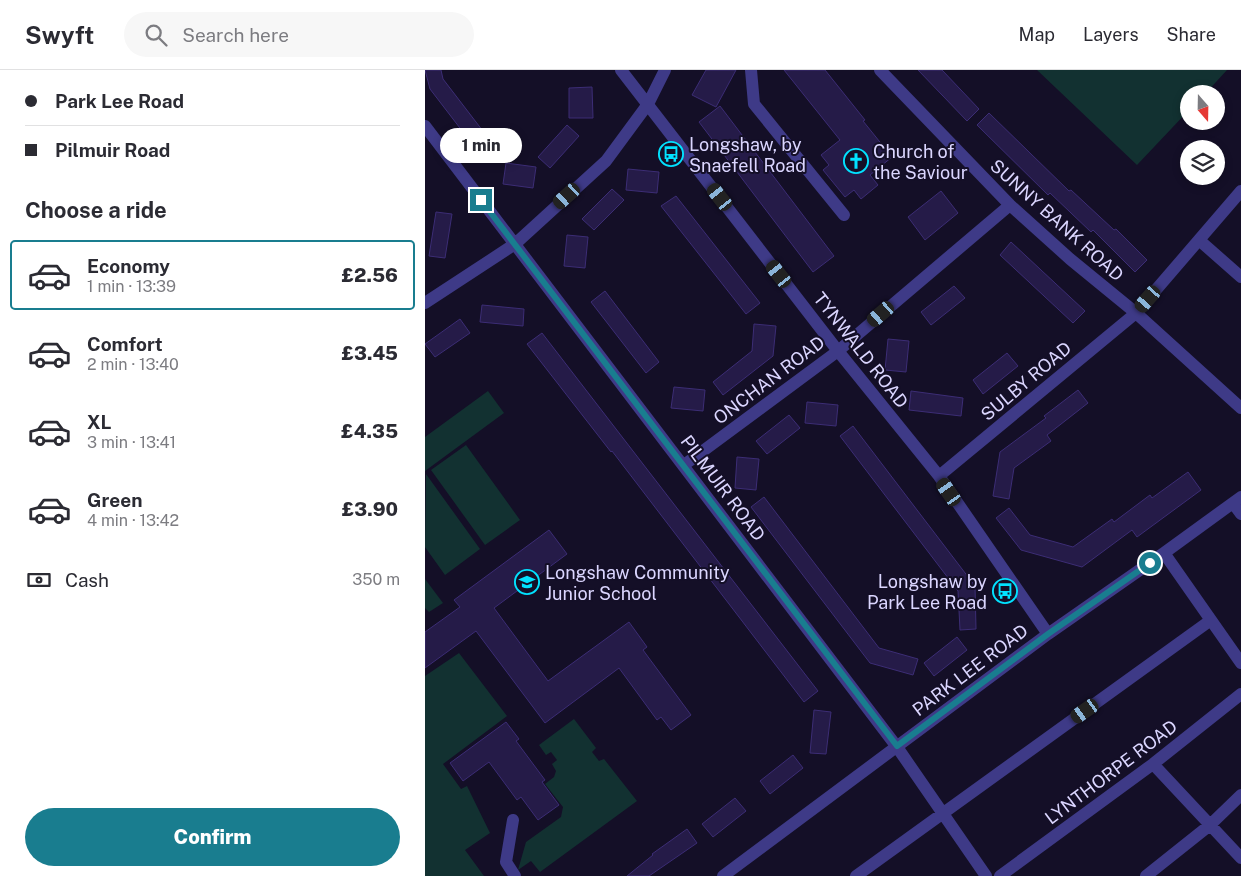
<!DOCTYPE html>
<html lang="en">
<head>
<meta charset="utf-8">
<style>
	:root { --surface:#fff; --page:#f7f7f7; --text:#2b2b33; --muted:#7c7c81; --line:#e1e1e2; --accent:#197d8f }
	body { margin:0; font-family:"Public Sans",sans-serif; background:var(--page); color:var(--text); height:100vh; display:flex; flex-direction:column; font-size:19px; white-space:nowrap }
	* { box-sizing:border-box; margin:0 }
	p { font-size:16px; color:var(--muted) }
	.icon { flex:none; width:28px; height:28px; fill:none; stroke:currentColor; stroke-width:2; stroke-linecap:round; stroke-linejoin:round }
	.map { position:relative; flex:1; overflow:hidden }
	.details { display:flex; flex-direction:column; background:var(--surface); width:425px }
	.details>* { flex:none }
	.guide { display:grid; align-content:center; height:110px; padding:0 25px; background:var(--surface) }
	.needle { width:32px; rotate:160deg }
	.fabs { position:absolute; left:755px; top:15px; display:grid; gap:10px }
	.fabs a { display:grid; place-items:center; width:45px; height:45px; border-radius:50%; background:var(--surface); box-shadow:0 2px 8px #0003; font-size:25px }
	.end { position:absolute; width:22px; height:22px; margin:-11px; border:6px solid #197d8f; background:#fff; box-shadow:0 0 0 2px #fff }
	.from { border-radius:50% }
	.bubble { position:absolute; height:35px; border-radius:18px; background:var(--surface); box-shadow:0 2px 8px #0003; font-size:16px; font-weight:800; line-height:35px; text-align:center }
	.car { position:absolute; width:15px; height:30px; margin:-15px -8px; border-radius:6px; box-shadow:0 0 4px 1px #0007; background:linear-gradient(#222 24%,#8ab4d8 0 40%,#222 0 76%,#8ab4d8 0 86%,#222 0) }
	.guide b { display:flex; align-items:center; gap:18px; height:48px; font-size:19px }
	.guide b+b { border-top:1px solid var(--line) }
	.guide i { width:12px; height:12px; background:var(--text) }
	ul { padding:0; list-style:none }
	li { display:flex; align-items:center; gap:15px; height:70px; margin:0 10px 8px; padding:0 15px; border:2px solid transparent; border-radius:5px }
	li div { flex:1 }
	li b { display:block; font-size:19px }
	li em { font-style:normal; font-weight:800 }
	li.current { border-color:var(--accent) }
	li>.icon { width:45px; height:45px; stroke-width:1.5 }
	h2 { padding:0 25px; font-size:22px; line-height:60px }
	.pay { display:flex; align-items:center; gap:12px; height:55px; padding:0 25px; font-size:19px }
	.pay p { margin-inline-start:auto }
	.action { display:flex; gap:10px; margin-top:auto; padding:10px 25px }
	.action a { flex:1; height:58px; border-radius:30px; background:var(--accent); color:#fff; font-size:20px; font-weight:800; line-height:58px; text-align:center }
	header { display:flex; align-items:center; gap:30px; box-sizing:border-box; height:70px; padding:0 25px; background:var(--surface); border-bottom:1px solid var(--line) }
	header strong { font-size:24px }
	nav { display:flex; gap:28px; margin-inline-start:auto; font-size:18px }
	.search { width:350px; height:45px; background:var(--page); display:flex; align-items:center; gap:12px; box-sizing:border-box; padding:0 18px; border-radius:28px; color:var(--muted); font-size:19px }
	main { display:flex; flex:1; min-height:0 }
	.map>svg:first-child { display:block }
	.green { fill:#123131 }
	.building { fill:#251b48; stroke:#3c2d75 }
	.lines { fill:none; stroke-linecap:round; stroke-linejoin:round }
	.minor { stroke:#3e3a87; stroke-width:12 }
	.route { stroke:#197d8f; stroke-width:6 }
	.labels { text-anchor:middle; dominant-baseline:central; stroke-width:4; stroke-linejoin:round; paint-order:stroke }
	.poi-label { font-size:18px; fill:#dbd6ff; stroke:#140f27; text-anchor:start }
	.street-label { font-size:18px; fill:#dbd6ff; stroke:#140f27 }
</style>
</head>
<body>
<header>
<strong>Swyft</strong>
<div class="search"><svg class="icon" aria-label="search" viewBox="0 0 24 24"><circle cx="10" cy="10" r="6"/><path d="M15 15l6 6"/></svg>Search here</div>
<nav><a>Map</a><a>Layers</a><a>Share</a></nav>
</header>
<main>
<section class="details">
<div class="guide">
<b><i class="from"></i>Park Lee Road</b>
<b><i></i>Pilmuir Road</b>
</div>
<h2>Choose a ride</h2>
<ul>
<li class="current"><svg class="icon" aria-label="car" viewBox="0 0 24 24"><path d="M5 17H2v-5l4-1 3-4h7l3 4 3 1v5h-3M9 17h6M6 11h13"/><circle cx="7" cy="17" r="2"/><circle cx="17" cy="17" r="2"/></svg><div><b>Economy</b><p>1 min · 13:39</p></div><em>£2.56</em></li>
<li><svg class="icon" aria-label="car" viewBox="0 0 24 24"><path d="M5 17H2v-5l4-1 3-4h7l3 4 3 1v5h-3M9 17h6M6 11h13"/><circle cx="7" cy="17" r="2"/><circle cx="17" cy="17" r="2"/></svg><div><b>Comfort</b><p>2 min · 13:40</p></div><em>£3.45</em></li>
<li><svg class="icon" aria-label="car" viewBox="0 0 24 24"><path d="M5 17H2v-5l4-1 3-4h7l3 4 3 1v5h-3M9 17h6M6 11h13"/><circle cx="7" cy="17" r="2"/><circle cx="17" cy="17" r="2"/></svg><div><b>XL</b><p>3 min · 13:41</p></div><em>£4.35</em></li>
<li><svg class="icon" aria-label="car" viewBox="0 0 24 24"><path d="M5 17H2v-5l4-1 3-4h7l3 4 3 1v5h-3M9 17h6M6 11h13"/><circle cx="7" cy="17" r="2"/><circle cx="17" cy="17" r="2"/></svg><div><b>Green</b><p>4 min · 13:42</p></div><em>£3.90</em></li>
</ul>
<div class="pay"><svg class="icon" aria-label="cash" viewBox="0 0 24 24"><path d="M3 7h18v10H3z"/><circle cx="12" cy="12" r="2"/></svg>Cash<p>350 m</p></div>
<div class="action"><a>Confirm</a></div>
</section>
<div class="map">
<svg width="816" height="806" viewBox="0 0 816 806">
	<rect width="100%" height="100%" fill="#140f27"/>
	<path class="green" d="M612,0H802L780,24H764V40L712,95Z
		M63,321L79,343L0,401V367Z
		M41,375L95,450L60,475L6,400Z
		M1,404L55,479L20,505L0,477Z
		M0,509L18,533L4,542L0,538Z
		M34,583L82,646L18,694L36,719L42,716L65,763L40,780L59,806H0V606Z
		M149,649L171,678L167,682L174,691L179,689L212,731L115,802L106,791L93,800L101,772L136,747L138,737L120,714L129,707L131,701L127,694L132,690L126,682L121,685L114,675Z"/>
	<path class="building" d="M0,0H16L18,9L74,82L61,92L5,19Z
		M281,0H311L291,37L267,25Z
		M359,0H400L440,50L438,51L467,87L445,105L453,115L436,129L429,120L420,127L398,100L404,95L396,85L415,70Z
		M493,0H517L554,39L542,51Z
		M167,17L168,48H144V18Z
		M295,36L409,186L388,202L274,52Z
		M564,43L644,121L646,120L689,160L691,159L722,190L710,202L668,160L666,162L625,123L623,125L552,55Z
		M142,55L154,66L125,98L113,87Z
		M81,93L111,97L108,118L78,114Z
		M203,99L234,102L232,123L201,120Z
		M187,119L199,130L169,160L157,149Z
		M516,121L533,143L500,170L483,147Z
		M251,126L335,233L321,244L236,136Z
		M11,142L27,144L20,188L4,186Z
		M142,165L163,167L160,198L139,196Z
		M586,172L660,241L648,253L575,185Z
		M529,216L540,228L506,255L496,242Z
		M180,221L234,292L221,303L166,232Z
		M57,235L99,239L98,256L55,252Z
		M35,249L45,263L10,287L0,274Z
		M329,254L351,256L348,286L298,325L288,312L327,281Z
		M117,263L393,621L379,632L187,381L186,382L102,274Z
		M463,269L484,271L481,302L460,300Z
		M582,283L593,296L558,324L548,310Z
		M249,317L280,320L278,341L246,338Z
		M653,320L663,333L622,365L626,371L589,398L584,429L568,426L575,382L621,348L619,346Z
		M486,321L538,328L536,346L484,340Z
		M382,332L413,335L411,356L380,353Z
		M364,345L375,358L342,384L331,371Z
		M428,356L550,516L551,559L535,560L533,521L415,366Z
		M312,387L334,389L331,420L310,418Z
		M763,402L776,420L712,467L707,460L657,497L596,480L571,448L584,438L605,465L648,477L687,449L689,452L725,425L727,428Z
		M339,427L454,578L493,589L488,605L445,593L326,437Z
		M124,460L142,484L69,538L123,611L204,552L222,577L218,580L266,645L246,660L236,647L232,650L194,598L120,653L51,561L0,598V562L35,537L29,530Z
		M532,567L542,580L509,606L499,593Z
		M389,640L406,642L401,684L385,683Z
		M81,652L94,669L91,671L120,710L117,712L134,735L113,750L96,727L92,730L64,692L38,711L25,693Z
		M368,685L378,698L345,724L335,711Z
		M310,728L321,741L288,767L277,754Z
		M262,759L272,773L224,806H202L228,785L227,784Z"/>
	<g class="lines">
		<path class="minor" d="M196,0L413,281L514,406L623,564
			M326,0L329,34L419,145
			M455,0L585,135L645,189L711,243L816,338
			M0,56L472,677L561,806
			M774,170L816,207
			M0,233L90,174L181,91L223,34L240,0
			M259,395L413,281L585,135
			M514,406L711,243L816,121
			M808,433L816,444
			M739,483L816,593
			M728,694L816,788
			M88,750L81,792L90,806
			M298,806L623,564L739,483L816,427
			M431,806L786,550
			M575,806L728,694L816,624
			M721,806L785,755L816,725"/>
	</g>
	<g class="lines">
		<path class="route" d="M56,130L472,676L623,564L725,493"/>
	</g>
	<defs>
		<symbol id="bus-ring" viewBox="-11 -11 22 22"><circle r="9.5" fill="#140f27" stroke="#02e2ff" stroke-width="1.5"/><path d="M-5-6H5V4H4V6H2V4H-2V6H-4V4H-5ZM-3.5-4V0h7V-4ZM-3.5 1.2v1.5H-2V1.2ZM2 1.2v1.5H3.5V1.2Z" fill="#02e2ff"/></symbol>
		<symbol id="church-ring" viewBox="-11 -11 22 22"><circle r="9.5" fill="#140f27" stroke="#02e2ff" stroke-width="1.5"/><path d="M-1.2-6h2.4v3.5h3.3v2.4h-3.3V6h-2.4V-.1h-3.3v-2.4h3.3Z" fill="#02e2ff"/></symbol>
		<symbol id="school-ring" viewBox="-11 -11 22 22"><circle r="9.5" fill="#140f27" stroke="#02e2ff" stroke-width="1.5"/><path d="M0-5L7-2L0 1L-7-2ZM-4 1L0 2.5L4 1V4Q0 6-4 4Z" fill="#02e2ff"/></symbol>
	</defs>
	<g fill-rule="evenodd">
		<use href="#bus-ring" x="232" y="70" width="28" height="28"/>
		<use href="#church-ring" x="417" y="77" width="28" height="28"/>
		<use href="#school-ring" x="88" y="498" width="28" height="28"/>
		<use href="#bus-ring" x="566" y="507" width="28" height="28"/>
	</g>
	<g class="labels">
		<g class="poi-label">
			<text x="264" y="74">Longshaw, by<tspan x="264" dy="21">Snaefell Road</tspan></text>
			<text x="448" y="81">Church of<tspan x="448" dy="21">the Saviour</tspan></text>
			<text x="120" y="502">Longshaw Community<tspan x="120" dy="21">Junior School</tspan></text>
			<text x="562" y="511" text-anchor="end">Longshaw by<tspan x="562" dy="21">Park Lee Road</tspan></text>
		</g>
		<g class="street-label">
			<text transform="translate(632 150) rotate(42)">SUNNY BANK ROAD</text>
			<text transform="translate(436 280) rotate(52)">TYNWALD ROAD</text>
			<text transform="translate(344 310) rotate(-37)">ONCHAN ROAD</text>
			<text transform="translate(601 311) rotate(-40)">SULBY ROAD</text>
			<text transform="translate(298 418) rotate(53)">PILMUIR ROAD</text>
			<text transform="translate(545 600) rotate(-37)">PARK LEE ROAD</text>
			<text transform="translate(686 702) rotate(-37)">LYNTHORPE ROAD</text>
		</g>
	</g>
</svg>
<div class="fabs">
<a><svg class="needle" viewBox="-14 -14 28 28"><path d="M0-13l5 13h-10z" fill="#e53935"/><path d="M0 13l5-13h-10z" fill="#7c7c81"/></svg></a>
<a><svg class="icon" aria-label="layers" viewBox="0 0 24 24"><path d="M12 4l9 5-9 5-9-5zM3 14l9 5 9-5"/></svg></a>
</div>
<i class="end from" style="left:725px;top:493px"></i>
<i class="end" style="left:56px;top:130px"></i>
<div class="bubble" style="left:15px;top:58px;width:82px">1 min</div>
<i class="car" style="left:142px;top:126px;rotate:228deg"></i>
<i class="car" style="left:295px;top:127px;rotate:322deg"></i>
<i class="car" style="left:354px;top:204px;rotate:322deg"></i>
<i class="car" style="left:723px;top:229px;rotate:221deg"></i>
<i class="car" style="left:456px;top:244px;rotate:229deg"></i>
<i class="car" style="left:524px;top:422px;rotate:325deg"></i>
<i class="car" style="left:660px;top:641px;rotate:235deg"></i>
</div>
</main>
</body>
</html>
